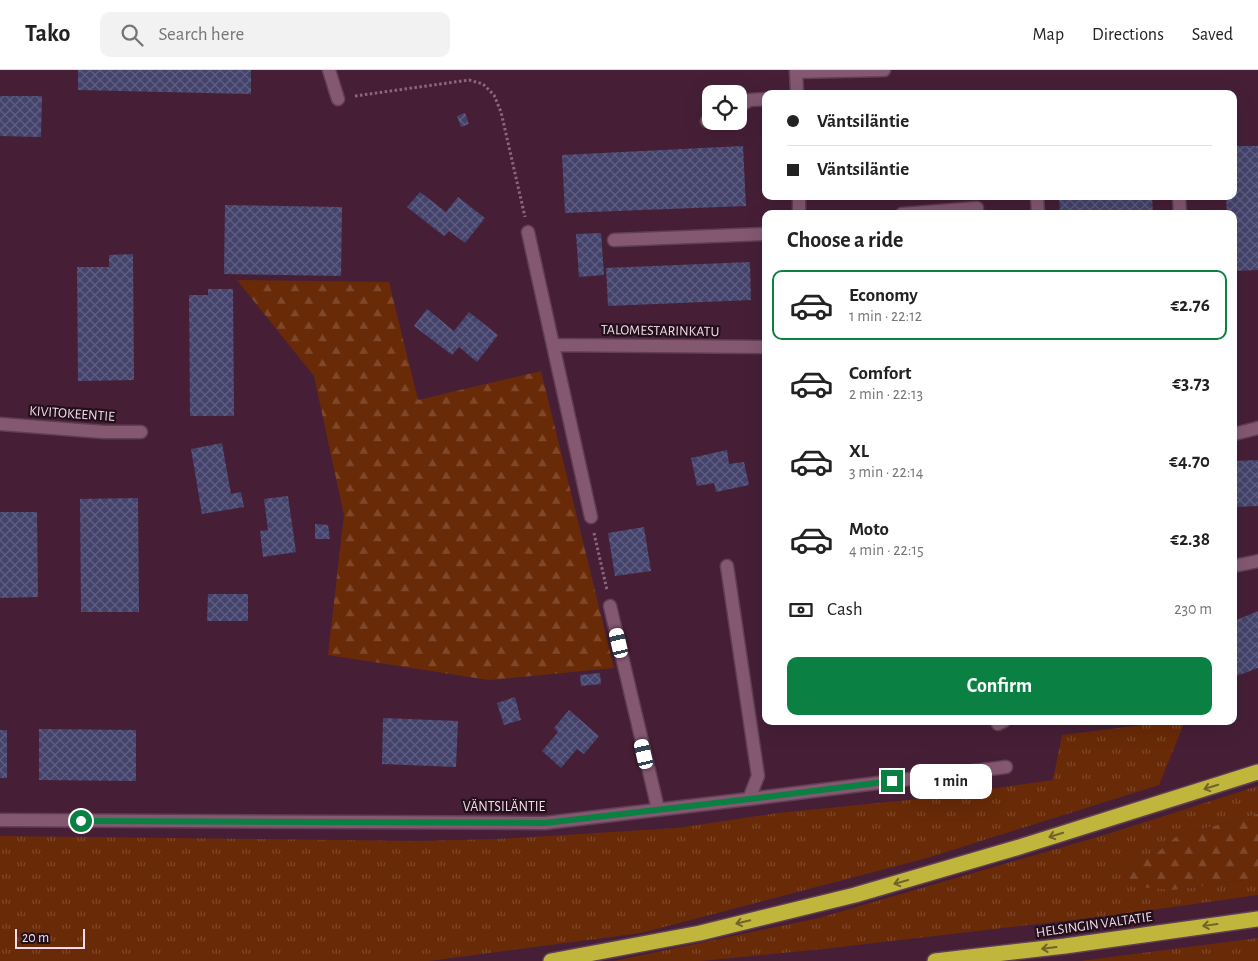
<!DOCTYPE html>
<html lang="en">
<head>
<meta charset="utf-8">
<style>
	:root { --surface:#fff; --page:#f2f2f2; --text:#222; --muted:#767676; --line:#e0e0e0; --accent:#0b8043 }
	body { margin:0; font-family:"Alegreya Sans",sans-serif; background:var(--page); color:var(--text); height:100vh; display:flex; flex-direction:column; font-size:19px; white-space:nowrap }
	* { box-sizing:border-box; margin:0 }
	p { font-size:16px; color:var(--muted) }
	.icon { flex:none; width:28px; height:28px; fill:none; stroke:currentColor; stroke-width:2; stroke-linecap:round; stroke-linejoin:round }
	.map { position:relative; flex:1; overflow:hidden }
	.side { position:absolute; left:762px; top:140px; width:475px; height:515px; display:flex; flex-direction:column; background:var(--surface); border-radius:10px; box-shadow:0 5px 20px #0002 }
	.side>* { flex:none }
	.top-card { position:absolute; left:762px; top:20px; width:475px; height:110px; border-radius:10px; box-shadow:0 5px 20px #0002; display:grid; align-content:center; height:110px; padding:0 25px; background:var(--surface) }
	.controls { position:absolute; left:702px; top:15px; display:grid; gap:10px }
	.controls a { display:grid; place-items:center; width:45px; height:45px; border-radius:10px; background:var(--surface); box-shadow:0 5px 20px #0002; font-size:25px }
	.scale { position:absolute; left:15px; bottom:12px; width:70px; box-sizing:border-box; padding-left:5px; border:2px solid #f6dcea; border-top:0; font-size:14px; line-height:18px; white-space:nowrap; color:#f6dcea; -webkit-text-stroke:4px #22101a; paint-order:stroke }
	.end { position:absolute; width:22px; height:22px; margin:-11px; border:6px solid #0b8043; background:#fff; box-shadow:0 0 0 2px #fff }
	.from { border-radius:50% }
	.bubble { position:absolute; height:35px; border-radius:10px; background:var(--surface); box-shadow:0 5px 20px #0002; font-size:16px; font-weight:600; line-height:35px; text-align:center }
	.car { position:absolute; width:15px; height:30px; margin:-15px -8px; border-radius:6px; box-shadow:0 0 4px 1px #0007; background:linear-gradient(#fff 24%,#345 0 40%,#fff 0 76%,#345 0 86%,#fff 0) }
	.top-card b { display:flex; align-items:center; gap:18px; height:48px; font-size:19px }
	.top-card b+b { border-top:1px solid var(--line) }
	.top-card i { width:12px; height:12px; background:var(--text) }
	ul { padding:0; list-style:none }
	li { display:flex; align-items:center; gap:15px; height:70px; margin:0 10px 8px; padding:0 15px; border:2px solid transparent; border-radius:10px }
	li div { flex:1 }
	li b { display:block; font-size:19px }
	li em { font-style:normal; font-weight:600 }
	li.current { border-color:var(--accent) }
	li>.icon { width:45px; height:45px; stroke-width:1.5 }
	h2 { padding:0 25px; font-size:22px; line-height:60px }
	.pay { display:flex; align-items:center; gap:12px; height:55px; padding:0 25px; font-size:19px }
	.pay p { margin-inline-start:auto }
	.cta { display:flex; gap:10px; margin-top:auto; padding:10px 25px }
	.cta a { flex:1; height:58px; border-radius:10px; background:var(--accent); color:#fff; font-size:20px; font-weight:600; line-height:58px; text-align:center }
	header { display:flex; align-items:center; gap:30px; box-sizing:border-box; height:70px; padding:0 25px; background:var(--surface); border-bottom:1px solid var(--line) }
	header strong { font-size:24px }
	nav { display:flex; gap:28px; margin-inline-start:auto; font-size:18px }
	.search { width:350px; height:45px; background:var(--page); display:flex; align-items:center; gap:12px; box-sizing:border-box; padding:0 18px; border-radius:10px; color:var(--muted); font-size:19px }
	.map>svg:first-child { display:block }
	.grass { fill:url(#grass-tufts) }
	.forest { fill:url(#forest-firs) }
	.building { fill:url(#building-cross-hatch) }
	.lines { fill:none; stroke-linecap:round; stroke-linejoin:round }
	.lane-casing { stroke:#603e53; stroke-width:15 }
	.street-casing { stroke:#603e53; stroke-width:15 }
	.highway-casing { stroke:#603e53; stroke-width:18 }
	.path { stroke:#8a687c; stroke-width:3; stroke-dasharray:2.5 2.5; stroke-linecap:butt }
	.lane { stroke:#855872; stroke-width:12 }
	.street { stroke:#855872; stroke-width:12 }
	.highway { stroke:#c0b63c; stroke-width:15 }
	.oneway { stroke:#71632b }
	.route { stroke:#0b8043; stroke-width:6 }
	.labels { text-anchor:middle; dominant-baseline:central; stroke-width:4.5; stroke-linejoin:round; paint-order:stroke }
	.street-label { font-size:14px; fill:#f6dcea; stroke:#22101a }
</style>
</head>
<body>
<header>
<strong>Tako</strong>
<div class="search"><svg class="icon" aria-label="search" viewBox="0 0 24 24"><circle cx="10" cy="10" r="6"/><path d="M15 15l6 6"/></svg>Search here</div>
<nav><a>Map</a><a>Directions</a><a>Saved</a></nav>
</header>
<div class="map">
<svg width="1258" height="891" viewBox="0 0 1258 891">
	<defs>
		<pattern id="grass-tufts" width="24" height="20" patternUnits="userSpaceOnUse" patternTransform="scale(1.25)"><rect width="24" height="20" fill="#692a07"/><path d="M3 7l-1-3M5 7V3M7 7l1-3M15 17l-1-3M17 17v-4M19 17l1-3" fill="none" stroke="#7f482b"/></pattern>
		<pattern id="forest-firs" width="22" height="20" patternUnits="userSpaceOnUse" patternTransform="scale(1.25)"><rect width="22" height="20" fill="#692a07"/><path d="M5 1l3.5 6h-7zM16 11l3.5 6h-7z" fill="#7f482b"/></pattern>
		<pattern id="building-cross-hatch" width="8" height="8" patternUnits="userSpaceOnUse" patternTransform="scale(1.25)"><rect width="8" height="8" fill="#44436c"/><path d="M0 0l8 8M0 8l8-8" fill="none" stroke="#605e81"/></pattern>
	</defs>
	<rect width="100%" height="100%" fill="#461f37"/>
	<path class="grass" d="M1175,651H1185L1159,715L927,788L641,863L429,891H0V766L418,771L498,769L677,758L778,743L929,728L1053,710L1062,665Z
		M1258,716V744L1177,766L1158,782L1125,792L1173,820L1258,808V825L1123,844L823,879L701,891H614L819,848L1111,763Z
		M1258,868V891H1080Z"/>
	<path class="forest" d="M237,210L389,212L418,330L541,301L614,598L489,610L328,585L344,445L314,306Z
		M1258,744V808L1173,820L1140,817L1123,804L1125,792L1158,782L1177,766Z"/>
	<path class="building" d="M78,0H251V24L78,20Z
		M0,26H42L41,67L0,66Z
		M465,43L469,54L461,57L457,46Z
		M743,76L746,136L565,143L562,85Z
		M1234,76H1258V200L1234,201V144H1227L1226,126H1234Z
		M420,122L446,142L458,127L485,148L465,173L449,161L444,166L407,137Z
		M1059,126H1152L1153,144H1060Z
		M225,135L342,137L341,206L224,204Z
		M601,163L604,205L579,207L576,164Z
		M133,184L134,310L78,311L77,197H109V185Z
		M750,192L751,230L608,236L606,198Z
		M208,219H233L234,346H190L189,225H208Z
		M427,239L454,261L469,242L498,265L477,292L459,277L452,285L414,256Z
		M222,373L231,424L241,422L244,437L202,444L191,379Z
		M727,380L729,394L744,392L749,415L716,422L714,413L697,416L691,388Z
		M1258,390V436L1234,437V391Z
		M288,426L296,482L263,487L260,461L268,460L264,429Z
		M138,428L139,542H81L80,429Z
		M0,442H37L38,527L0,528Z
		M315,454L328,455L330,469H315Z
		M644,457L651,501L615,506L608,463Z
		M208,524H248V551H207Z
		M1258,541V598L1234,607V551Z
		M600,603L601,614L581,616L580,605Z
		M515,627L521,650L504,655L497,633Z
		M569,640L599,666L584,684L577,679L561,698L542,681L558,662L554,658Z
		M383,648L458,651L456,697L382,694Z
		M39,659L136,660V711L39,710Z
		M0,660H7V708H0Z"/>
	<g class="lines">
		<defs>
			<path id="lane" d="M796,2L884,0
				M739,36L750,30L766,29
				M707,51L711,49
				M1037,126L1038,144
				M1179,126L1180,144
				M902,144L977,138
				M614,170L766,164
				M1234,364L1258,358
				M727,496L758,706L749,729
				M1234,496L1258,491
				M998,654L1004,651"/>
			<path id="street" d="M329,0L338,29
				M796,0L797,24
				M799,126V144
				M528,162L591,447
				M553,275L766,277
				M0,354L104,362H141
				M610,536L658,739
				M0,750L545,753L749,729L1006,697"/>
			<path id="highway" d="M551,891L700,863L855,825L1016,778L1258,702
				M935,891L1065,876L1258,849"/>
		</defs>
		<use href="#lane" class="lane-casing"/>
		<use href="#street" class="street-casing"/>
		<use href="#highway" class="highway-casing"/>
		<path class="path" d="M355,26L469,10L483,14L494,25L501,42L525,147
			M594,463L607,520"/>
		<use href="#lane" class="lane"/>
		<use href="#street" class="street"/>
		<use href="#highway" class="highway"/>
	</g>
	<defs><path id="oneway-shaft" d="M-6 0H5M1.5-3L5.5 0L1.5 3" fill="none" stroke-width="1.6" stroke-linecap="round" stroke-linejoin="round" transform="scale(1.25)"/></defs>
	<g class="oneway">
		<use href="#oneway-shaft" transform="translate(1211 717) rotate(163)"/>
		<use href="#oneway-shaft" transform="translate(1056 765) rotate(163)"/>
		<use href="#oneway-shaft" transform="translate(901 812) rotate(164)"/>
		<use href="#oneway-shaft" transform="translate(743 852) rotate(166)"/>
		<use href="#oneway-shaft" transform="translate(1210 855) rotate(172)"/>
		<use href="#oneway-shaft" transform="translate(1049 878) rotate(173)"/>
	</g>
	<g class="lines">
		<path class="route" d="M81,751L545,753L750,729L892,711"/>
	</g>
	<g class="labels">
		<g class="street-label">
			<text transform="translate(660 261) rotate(1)">TALOMESTARINKATU</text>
			<text transform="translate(72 344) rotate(4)">KIVITOKEENTIE</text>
			<text x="504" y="737">VÄNTSILÄNTIE</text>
			<text transform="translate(1094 855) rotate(-8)">HELSINGIN VALTATIE</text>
		</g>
	</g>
</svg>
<div class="controls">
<a><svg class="icon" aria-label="locate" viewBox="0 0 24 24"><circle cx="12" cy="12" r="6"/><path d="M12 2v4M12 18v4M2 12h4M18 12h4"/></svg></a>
</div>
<div class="scale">20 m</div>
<i class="end from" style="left:81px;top:751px"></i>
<i class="end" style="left:892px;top:711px"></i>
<div class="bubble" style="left:910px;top:694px;width:82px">1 min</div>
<i class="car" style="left:619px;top:573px;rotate:347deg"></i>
<i class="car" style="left:644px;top:684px;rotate:347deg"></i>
<div class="top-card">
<b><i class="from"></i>Väntsiläntie</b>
<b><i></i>Väntsiläntie</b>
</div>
<section class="side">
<h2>Choose a ride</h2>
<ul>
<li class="current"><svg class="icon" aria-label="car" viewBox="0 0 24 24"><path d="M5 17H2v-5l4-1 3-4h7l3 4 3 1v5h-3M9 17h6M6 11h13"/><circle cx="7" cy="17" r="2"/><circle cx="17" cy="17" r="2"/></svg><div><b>Economy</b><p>1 min · 22:12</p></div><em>€2.76</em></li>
<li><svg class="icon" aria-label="car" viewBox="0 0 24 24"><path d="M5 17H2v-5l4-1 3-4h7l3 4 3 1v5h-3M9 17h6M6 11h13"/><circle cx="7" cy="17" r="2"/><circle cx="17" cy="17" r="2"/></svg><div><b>Comfort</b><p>2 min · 22:13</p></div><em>€3.73</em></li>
<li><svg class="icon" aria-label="car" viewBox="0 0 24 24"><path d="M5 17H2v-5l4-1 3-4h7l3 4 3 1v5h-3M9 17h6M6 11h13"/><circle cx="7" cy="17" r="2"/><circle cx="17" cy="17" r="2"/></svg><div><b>XL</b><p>3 min · 22:14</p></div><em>€4.70</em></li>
<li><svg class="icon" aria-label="car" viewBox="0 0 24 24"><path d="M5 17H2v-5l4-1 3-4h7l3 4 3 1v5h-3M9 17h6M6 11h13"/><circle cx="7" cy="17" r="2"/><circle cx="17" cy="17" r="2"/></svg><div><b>Moto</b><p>4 min · 22:15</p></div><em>€2.38</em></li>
</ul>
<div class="pay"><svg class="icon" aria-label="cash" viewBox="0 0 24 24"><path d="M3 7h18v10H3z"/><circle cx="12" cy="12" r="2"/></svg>Cash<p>230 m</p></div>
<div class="cta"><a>Confirm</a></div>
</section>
</div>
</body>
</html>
